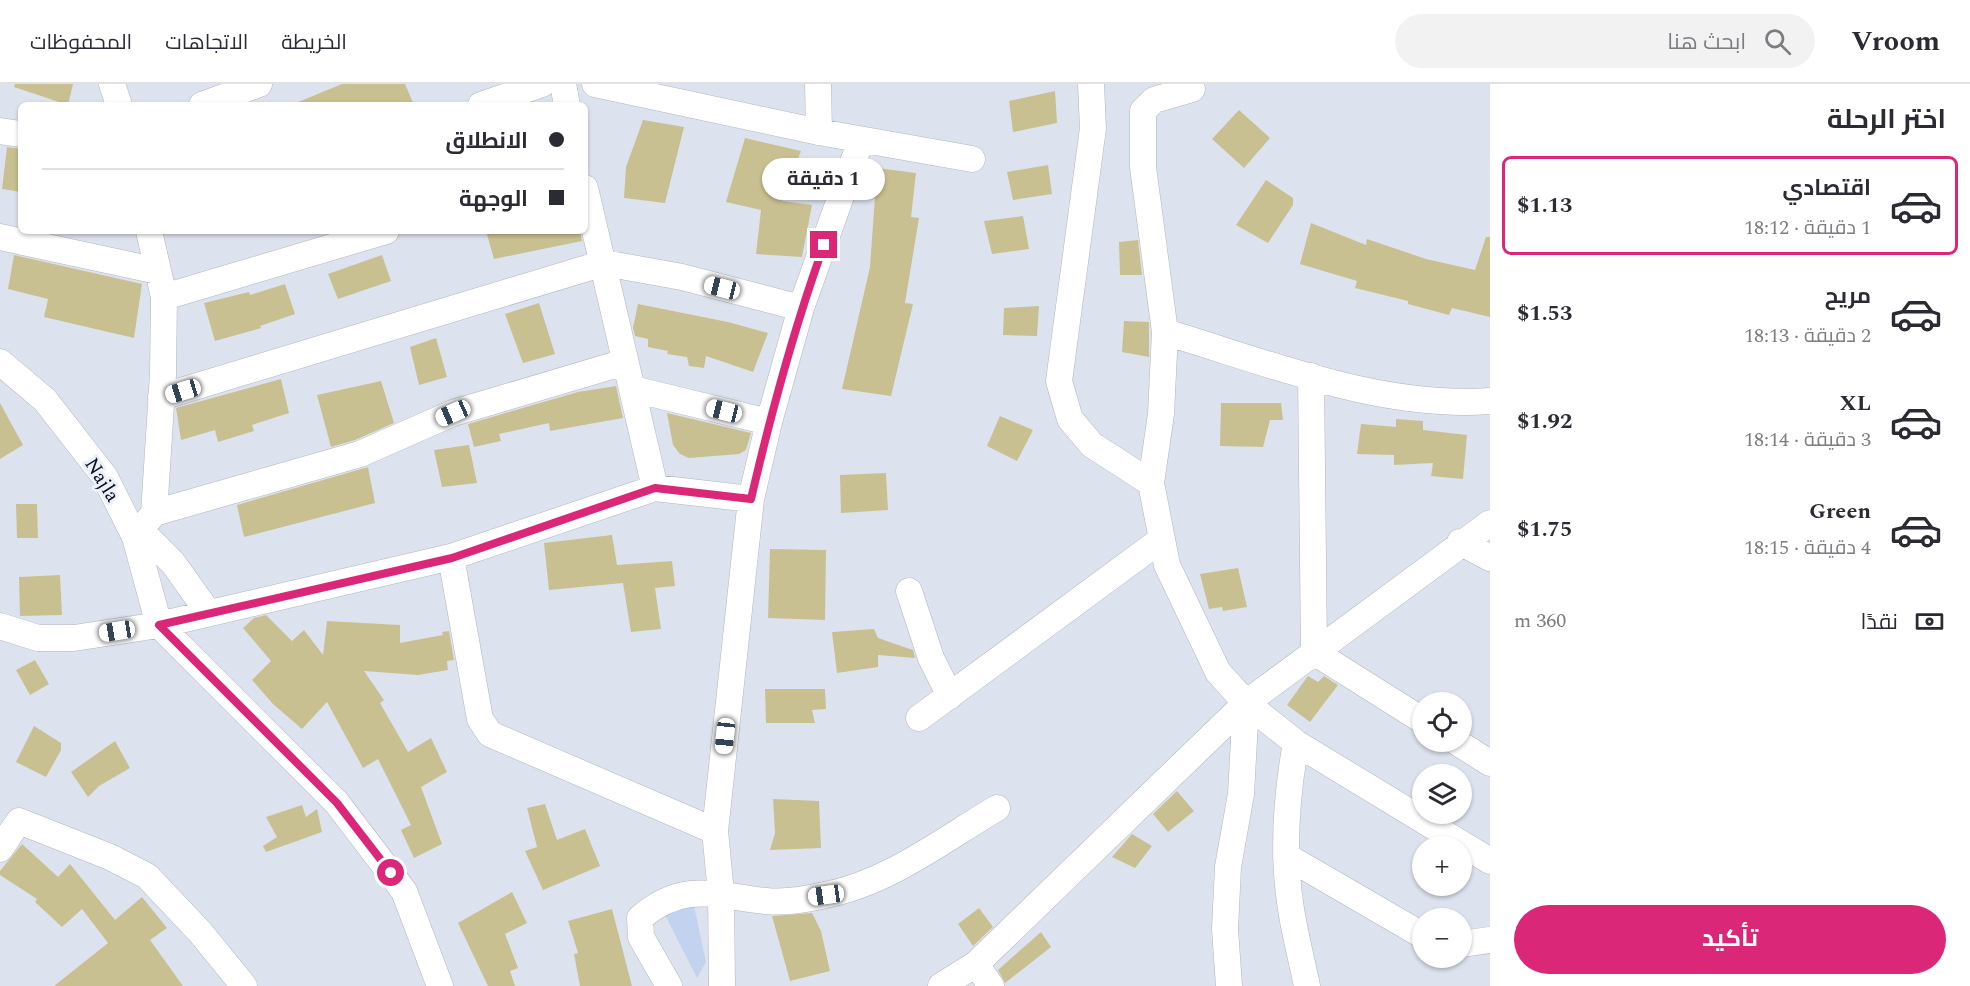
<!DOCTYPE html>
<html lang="ar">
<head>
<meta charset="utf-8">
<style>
	:root { --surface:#fff; --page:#f2f2f3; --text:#2b2b33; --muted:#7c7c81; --line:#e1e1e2; --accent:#db2777 }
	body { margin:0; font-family:Spectral,Cairo,serif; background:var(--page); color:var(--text); direction:rtl; height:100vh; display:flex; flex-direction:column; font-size:22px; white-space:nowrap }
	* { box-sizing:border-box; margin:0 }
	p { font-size:20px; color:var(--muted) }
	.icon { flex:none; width:33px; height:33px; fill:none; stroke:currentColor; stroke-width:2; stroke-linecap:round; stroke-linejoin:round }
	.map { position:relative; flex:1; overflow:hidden; direction:ltr }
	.side { display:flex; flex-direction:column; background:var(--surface); width:480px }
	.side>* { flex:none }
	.top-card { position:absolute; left:18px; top:18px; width:570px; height:132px; border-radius:9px; box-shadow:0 2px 4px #0004; direction:rtl; display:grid; align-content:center; height:132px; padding:0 24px; background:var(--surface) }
	.tools { position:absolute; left:1412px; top:608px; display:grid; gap:12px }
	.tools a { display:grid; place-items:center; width:60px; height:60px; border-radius:50%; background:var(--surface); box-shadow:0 2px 4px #0004; font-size:30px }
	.end { position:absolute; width:27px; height:27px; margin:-14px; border:8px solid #db2777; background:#fff; box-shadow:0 0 0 3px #fff }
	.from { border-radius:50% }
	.bubble { position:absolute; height:42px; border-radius:21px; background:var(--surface); box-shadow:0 2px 4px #0004; font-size:20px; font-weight:700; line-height:42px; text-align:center; direction:rtl }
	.car { position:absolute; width:18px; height:36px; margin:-18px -9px; border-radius:8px; box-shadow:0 0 4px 2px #0007; background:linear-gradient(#fff 24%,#345 0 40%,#fff 0 76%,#345 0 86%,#fff 0) }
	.top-card b { display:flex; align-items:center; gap:21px; height:57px; font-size:22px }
	.top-card b+b { border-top:2px solid var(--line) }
	.top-card i { width:15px; height:15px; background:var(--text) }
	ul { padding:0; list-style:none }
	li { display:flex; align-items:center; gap:18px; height:99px; margin:0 12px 9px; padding:0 12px; border:3px solid transparent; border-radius:9px }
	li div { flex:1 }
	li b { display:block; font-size:22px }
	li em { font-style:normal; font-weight:700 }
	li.active { border-color:var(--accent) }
	li>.icon { width:54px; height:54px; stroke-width:1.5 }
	h2 { padding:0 24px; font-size:27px; line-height:72px }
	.pay { display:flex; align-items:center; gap:15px; height:66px; padding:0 24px; font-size:22px }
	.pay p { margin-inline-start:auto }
	.button { display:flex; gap:12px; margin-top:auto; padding:12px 24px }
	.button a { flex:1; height:69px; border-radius:36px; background:var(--accent); color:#fff; font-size:24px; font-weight:700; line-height:69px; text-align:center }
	header { display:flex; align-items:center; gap:36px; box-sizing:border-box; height:84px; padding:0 30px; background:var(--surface); border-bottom:2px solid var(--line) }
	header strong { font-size:28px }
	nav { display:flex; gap:33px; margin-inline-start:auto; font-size:21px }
	.search { width:420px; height:54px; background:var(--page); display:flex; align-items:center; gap:15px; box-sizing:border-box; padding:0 21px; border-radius:33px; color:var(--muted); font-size:22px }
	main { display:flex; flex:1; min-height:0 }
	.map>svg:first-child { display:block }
	.green { fill:#c3d2ef }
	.building { fill:#c9c091 }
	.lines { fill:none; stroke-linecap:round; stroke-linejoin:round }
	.minor-casing { stroke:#b0b5c0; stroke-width:27 }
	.minor { stroke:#fff; stroke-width:26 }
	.route { stroke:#db2777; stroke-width:8 }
	.labels { text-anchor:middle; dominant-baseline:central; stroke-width:6; stroke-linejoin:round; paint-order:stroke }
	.street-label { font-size:20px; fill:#101216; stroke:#eaf0fc }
</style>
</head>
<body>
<header>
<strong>Vroom</strong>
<div class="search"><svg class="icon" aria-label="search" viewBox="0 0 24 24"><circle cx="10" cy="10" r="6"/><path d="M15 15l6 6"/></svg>ابحث هنا</div>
<nav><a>الخريطة</a><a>الاتجاهات</a><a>المحفوظات</a></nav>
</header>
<main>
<section class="side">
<h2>اختر الرحلة</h2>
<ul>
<li class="active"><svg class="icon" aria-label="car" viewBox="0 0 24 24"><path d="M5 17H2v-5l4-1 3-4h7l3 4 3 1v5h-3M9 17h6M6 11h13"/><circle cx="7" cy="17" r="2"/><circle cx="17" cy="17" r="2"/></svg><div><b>اقتصادي</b><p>1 دقيقة · 18:12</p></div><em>$1.13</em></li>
<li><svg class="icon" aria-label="car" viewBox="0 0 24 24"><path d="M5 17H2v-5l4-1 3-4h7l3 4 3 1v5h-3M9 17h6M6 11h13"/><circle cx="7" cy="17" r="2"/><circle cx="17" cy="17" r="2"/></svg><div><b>مريح</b><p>2 دقيقة · 18:13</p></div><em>$1.53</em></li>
<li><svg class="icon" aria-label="car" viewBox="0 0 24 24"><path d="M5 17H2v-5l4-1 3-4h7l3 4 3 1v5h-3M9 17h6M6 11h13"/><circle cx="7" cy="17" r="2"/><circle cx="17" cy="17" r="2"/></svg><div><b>XL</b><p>3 دقيقة · 18:14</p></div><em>$1.92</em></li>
<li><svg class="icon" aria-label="car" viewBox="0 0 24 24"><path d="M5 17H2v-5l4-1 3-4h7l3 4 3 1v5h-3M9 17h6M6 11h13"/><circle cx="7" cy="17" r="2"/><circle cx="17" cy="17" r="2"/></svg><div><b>Green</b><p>4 دقيقة · 18:15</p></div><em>$1.75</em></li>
</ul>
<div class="pay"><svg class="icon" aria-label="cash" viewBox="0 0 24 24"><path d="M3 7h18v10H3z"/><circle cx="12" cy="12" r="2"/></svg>نقدًا<p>360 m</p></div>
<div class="button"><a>تأكيد</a></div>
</section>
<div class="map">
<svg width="1490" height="902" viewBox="0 0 1490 902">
	<rect width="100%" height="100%" fill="#dde3ee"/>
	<path class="green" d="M693,817L706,878L697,894L662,825Z"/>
	<path class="building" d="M15,0H73L68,21L14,3Z
		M342,0H405L414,21H291Z
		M1055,7L1057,39L1013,48L1009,17Z
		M1239,26L1270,54L1244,84L1212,55Z
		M643,36L684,43L665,119L624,114L626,83Z
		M745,54L801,67L782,117L812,121L802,173L756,170L761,126L726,118Z
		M7,63L21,65V108L2,105Z
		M1048,81L1052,110L1013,116L1007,88Z
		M877,84L916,89L911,133L919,134L905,219L913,220L891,312L842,305L870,183Z
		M1266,96L1293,114V121L1268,159L1236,141Z
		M1023,132L1029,165L992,170L984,137Z
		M1311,139L1366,161L1367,155L1426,175L1475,186L1486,153H1490V233L1452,224L1449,231L1408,220V217L1355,204L1357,197L1300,180Z
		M486,147H580L582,157L494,175Z
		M1138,156L1142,191H1120L1119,158Z
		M14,171L142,200L134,254L44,233L48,215L8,205Z
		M382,171L391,197L338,215L328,190Z
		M285,200L295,230L260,242L261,244L215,257L204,219L249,208L250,211Z
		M539,219L555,270L523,279L505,230Z
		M638,220L728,238L768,249L753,288L706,272L704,284L689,282L687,273L667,270L668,267L648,263V255L635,252L633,244Z
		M1039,222L1037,252L1003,251L1004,224Z
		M1124,237L1149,238V273L1122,268Z
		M436,254L447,293L419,301L410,263Z
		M281,295L289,329L252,341L254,347L218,358L215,346L181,356L176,324Z
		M381,297L394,339L355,356L331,363L317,311Z
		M616,302L623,334L550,347L549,339L499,350L501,357L474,363L468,340L578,308Z
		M0,319L23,361L0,375Z
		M1221,319H1281L1283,336H1270L1263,363L1220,362Z
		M667,329L751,349L746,366L739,370L689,374L680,370L673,361Z
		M1000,332L1033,346L1017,377L987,362Z
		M1396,335L1423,337V346L1467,351L1463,395L1431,392L1433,379L1394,381V371L1357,370L1361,340L1396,343Z
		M469,361L477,399L442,403L434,366Z
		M368,383L375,419L244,453L237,421Z
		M886,389L888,426L841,429L840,391Z
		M16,420H37L38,454H17Z
		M612,451L617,481L672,477L675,502L655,504L661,545L631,548L623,499L549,506L544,459Z
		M770,465L826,466L825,536L768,534Z
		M1238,484L1247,523L1223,527L1222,523L1209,525L1200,490Z
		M60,491L62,531L20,532L19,493Z
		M266,531L292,557L304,546L323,571L327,537L400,541V559L443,551L442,548L449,547L454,576L447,577L448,586L418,591L364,587L384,616L380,619L408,668L431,654L447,688L421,703L442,760L414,774L401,746L411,741L378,675L363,684L327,618L302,645L273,620L252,596L271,577L243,544L254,534Z
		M874,545L878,554L913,566L915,574L878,571V583L837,589L832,548Z
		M35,576L49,600L30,611L16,586Z
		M1308,592L1318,598L1324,592L1338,601L1310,638L1287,621Z
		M765,605H825L826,625L812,626L815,639H766Z
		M34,642L61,659V666L46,693L16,678Z
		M115,657L130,684L99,702L88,713L71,688Z
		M1177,707L1194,727L1168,748L1153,730Z
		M773,715L819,717L821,764L770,766L775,749Z
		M545,720L557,756L585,745L600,782L543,806L525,767L537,763L527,724Z
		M302,721L306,733L317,725L322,748L266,768L263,762L277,753L266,733Z
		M1132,750L1152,762L1135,784L1112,773Z
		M22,760L58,793L70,780L115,836L142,813L167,844L150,856L183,902H54L108,859L82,825L62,843L35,818L37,815L0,791V787Z
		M512,808L527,839L505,850L518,884L510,887L515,902H488L458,839Z
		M979,824L993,843L973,862L958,840Z
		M612,825L632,902H580L574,870L578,869L568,837Z
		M812,829L821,847L830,887L790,897L772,832Z
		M1041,848L1051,863L1005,899L998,886Z"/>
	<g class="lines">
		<defs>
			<path id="minor" d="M112,0L119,21
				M563,0L567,21
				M595,0L819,48L972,75
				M818,0L819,48
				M1091,0L1093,44L1059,297L1070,335L1092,361L1151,399L1167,481L1218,588L1246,619L1296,659L1490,777
				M202,21L259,0
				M481,21L542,0
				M0,47L21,50
				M585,104L655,404
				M149,147L164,213L163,290L154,429
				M0,153L158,187
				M164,213L386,147
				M1165,248C1269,279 1380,325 1490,317
				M0,278L45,316L105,393L135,453L159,541L74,554H38L0,542
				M1311,292L1314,568L1422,636
				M633,305L769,338
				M161,313L604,179L682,193L801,224
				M1151,399L1161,330L1165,248L1143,83V27L1154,16L1192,5
				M1460,458L1490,474
				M909,507L931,574L950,612
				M208,528L173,479L149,455L135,453L154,429L360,370L453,329L625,278
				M919,634L1162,455
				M1455,657L1490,679
				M1296,659C1286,714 1282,770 1291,825C1295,851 1302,877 1307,902
				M715,747L490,650L480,635L451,473L655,404L751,415
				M0,765L19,737L110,773L147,792L200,848L244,902
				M1286,772L1422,851
				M1461,860L1490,856
				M976,880L991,902
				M440,902L404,807L337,719L159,541L451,473
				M669,902L641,853L640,834C684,796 717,812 766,817C784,819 808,815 825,811C888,799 943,756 997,724
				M722,902L721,809L715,747L751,415L769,338L801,224L861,56
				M941,902L976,880L1246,619L1490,439
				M1229,902L1225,845L1228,783L1241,710L1246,619"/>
		</defs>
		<use href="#minor" class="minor-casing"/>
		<use href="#minor" class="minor"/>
	</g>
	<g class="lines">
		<path class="route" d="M391,789L337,719L159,541L452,474L655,404L751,415C771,329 794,244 824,161"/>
	</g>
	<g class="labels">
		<g class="street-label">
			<text transform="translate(102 396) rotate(58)">Najla</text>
		</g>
	</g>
</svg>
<div class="tools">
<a><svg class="icon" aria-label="locate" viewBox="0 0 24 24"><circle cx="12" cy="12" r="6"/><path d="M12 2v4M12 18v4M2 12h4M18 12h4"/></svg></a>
<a><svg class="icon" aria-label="layers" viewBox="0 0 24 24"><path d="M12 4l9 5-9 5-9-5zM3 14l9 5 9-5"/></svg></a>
<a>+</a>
<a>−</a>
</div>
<i class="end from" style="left:391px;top:789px"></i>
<i class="end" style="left:824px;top:161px"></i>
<div class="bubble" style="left:762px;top:74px;width:123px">1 دقيقة</div>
<i class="car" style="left:722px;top:204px;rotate:284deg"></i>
<i class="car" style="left:183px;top:307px;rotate:253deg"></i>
<i class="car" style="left:724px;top:327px;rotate:284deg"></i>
<i class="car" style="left:453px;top:329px;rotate:246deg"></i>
<i class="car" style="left:117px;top:547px;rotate:261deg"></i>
<i class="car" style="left:725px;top:652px;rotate:186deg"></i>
<i class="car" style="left:826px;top:811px;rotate:262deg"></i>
<div class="top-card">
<b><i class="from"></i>الانطلاق</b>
<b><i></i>الوجهة</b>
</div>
</div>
</main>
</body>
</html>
